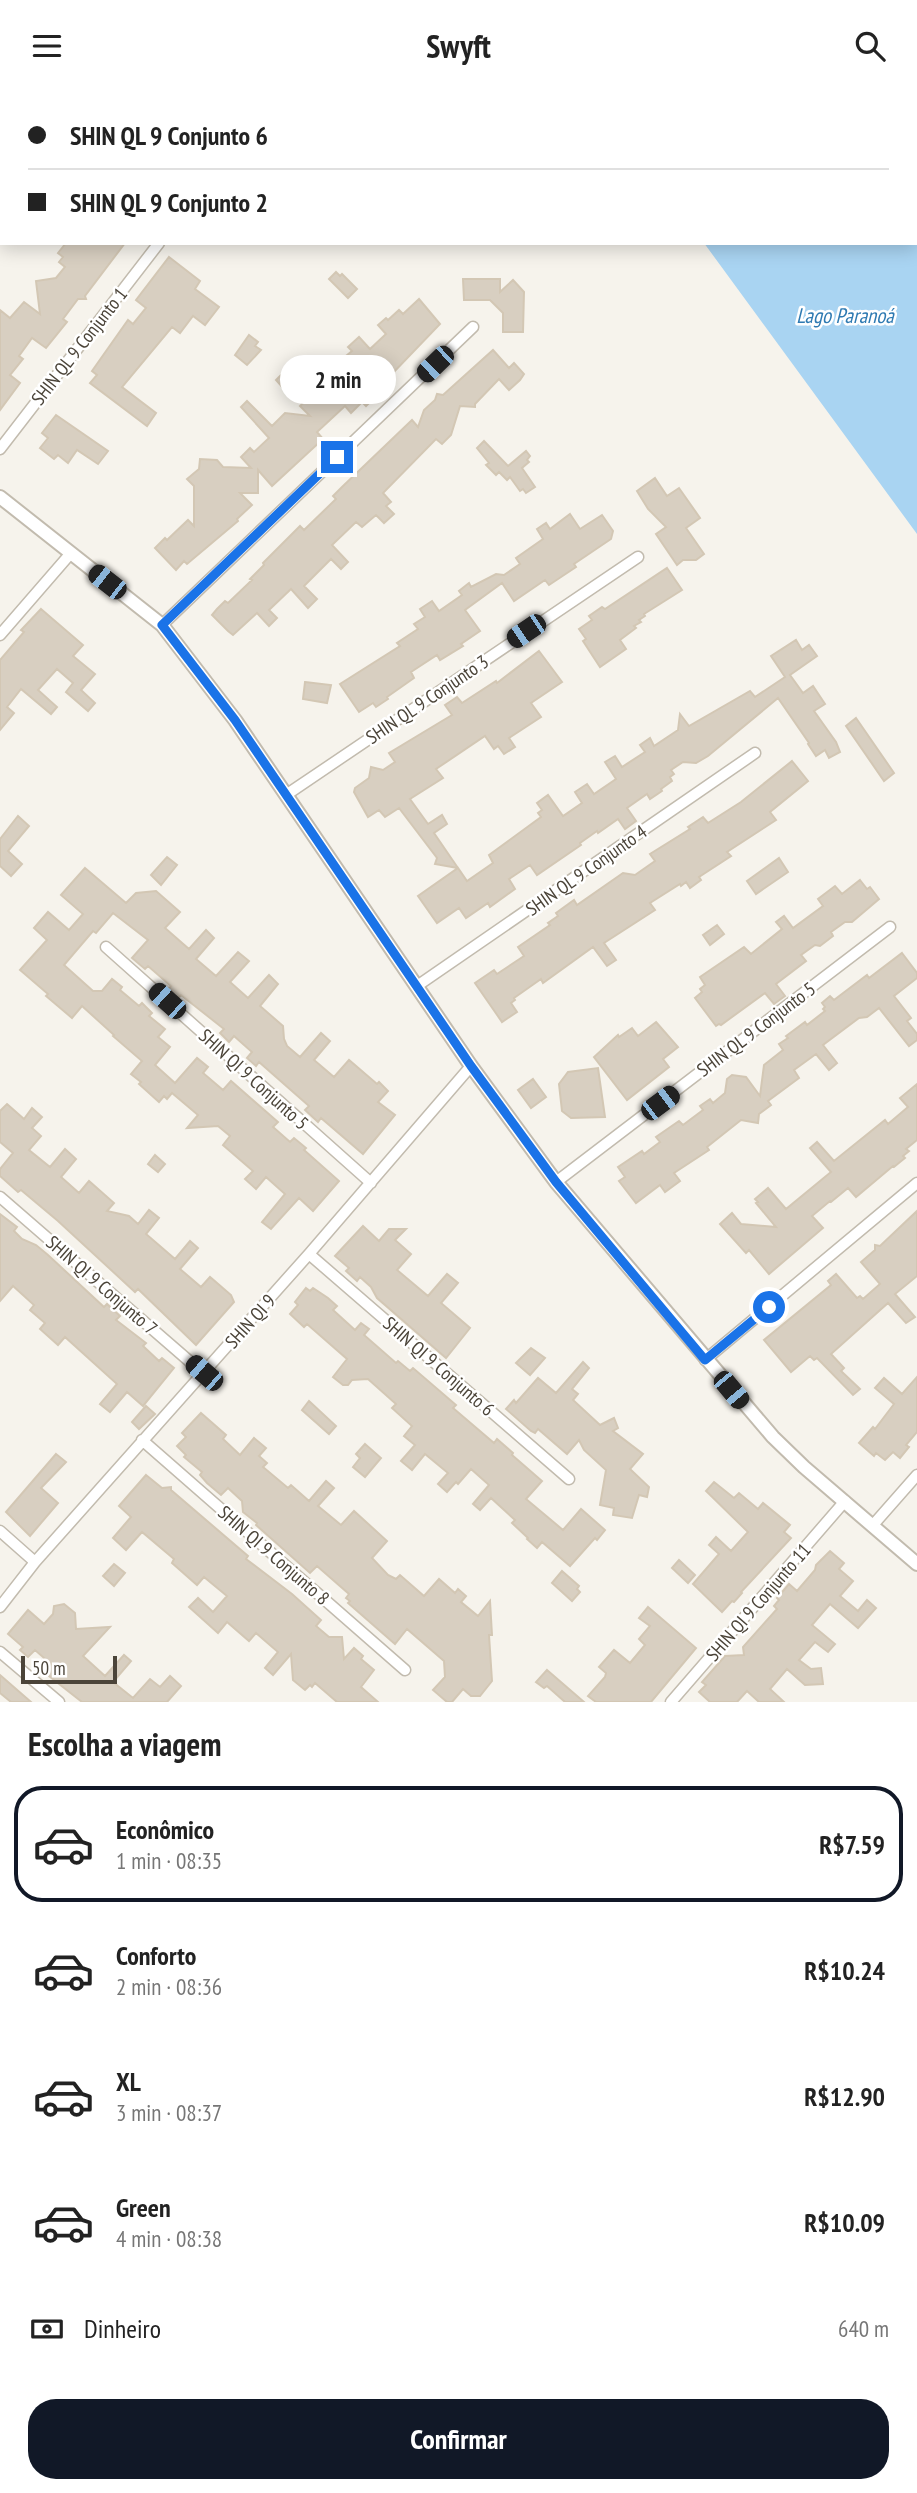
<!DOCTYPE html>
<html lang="pt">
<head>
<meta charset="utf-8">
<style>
	:root { --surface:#fff; --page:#f2f2f2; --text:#222; --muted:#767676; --line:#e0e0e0; --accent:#111827 }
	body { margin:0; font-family:"PT Sans Narrow",sans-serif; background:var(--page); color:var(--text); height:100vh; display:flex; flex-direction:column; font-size:26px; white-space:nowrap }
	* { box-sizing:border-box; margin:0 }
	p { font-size:23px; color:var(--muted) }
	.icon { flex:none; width:38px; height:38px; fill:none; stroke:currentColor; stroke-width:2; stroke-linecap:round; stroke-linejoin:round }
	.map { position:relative; height:1611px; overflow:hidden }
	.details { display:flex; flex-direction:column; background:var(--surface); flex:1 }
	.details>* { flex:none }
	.banner { position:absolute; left:0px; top:0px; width:917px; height:154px; box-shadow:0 4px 18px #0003; display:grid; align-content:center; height:154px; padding:0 28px; background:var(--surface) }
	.scale { position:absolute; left:21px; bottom:18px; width:96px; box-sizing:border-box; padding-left:7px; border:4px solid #4b4439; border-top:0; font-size:19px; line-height:24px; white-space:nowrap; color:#4b4439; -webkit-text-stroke:5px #fff; paint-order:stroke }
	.end { position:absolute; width:32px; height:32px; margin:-16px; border:9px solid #1a73e8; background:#fff; box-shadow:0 0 0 4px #fff }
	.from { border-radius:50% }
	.bubble { position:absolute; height:49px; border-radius:24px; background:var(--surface); box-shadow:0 4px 18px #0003; font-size:23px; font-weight:800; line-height:49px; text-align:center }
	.car { position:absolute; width:21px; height:42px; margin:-21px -10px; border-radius:9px; box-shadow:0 0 5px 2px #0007; background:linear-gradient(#222 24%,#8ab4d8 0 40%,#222 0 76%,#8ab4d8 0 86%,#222 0) }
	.banner b { display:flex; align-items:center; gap:24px; height:66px; font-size:26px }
	.banner b+b { border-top:2px solid var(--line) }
	.banner i { width:18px; height:18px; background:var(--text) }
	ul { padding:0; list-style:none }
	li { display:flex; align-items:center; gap:21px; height:116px; margin:0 14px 10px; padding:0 14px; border:4px solid transparent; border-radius:28px }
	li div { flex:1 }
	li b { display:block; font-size:26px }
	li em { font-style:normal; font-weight:800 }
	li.current { border-color:var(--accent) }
	li>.icon { width:63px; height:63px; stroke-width:1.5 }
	h2 { padding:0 28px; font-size:32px; line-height:84px }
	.pay { display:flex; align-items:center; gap:18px; height:77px; padding:0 28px; font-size:26px }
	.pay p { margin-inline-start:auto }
	.button { display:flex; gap:14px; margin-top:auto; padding:14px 28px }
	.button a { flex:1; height:80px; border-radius:28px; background:var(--accent); color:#fff; font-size:28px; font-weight:800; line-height:80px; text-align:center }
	header { display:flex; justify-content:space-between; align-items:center; height:91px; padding:0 28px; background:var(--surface); font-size:32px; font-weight:800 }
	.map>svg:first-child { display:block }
	.green { fill:#d2eab5 }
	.water { fill:#a9d4f2 }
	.building { fill:#d8cfc1; stroke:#d3c7b4; stroke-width:2 }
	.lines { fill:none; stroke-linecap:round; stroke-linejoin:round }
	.minor-casing { stroke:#c2bbae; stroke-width:13 }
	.tertiary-casing { stroke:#c2bbae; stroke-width:16 }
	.minor { stroke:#fff; stroke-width:10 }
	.tertiary { stroke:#fff; stroke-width:12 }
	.route { stroke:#1a73e8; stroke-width:9 }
	.labels { text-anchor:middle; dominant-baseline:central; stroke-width:5; stroke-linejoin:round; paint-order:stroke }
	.street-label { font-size:19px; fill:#4b4439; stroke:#fff }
	.water-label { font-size:21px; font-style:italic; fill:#2e7ab2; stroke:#fff }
</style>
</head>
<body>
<header><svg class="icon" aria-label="menu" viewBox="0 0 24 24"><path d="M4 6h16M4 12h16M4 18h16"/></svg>Swyft<svg class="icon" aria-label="search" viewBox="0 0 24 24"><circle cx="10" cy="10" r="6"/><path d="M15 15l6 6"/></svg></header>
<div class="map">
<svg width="917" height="1611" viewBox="0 0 917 1611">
	<rect width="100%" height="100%" fill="#f6f3ec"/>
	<path class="green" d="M0,0H73L2,2L0,93Z"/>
	<path class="water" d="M588,0H917V443L704,152H915V2Z"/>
	<path class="building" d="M66,152H125L85,205L86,208H78L63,228L67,231L46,257L32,247L19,265L23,268L10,284L20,292L0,319V219L10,227L24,211L40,223L36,190L56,187L65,176L59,171L63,166L58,162Z
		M169,166L200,190L195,198L219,216L205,234L193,225L180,242L172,236L122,296L156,322L147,335L90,292L97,284L92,280L128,229L133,233L146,217L136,209Z
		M336,181L340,185L342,183L357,198L348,207L329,188Z
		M463,188H500V201L513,189L524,201L523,241H503V222L490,209H464Z
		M419,208L440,233L390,285L393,288L366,315L362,311L351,322L345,315L317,341L323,348L272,395L258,379V402H240L252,414L237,428L238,430L187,473L184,470L176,479L155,457L165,447L167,449L188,429L194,435V395L187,388L199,378L200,368L217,369L223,376L251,377L241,366L250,357L254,361L269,347L241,316L247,310L272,335L285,322L310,325L300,315L315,301L312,298L321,290L325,294L344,275L340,270L352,260L348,256L359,246L370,258L386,243L378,234L386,227L388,229L399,219L403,223Z
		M249,244L258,251L255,255L261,259L247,274L235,264Z
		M493,259L509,277L514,272L524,283L520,289L509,299L499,288L475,313V316L460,315L451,344L442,353L436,348L383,402L391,411L386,415L394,423L384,432L376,424L362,436L356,431L332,454L348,471L341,478L331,468L304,495L317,508L308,517L291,498L269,519L277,527L269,535L257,522L233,544L228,540L212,524L217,518L225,510L228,512L252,489L250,488L264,474L263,472L300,435L304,439L336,408L333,405L342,396L412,329L418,336L424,319L435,309L437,303L443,304Z
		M285,280L295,290L285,299L276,289Z
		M56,324L108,360L98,373L77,359L68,372L58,364L54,368L40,357L48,347L42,342Z
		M484,350L508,375L526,360L530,365L527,369L529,371L522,377L535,396L526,402L523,398L520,400L510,386L507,389L499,381L496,384L486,374L489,372L477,357Z
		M655,387L667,405L679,397L700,427L686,437L704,463L696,469H683L677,474L656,443L666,436L648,418L637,400Z
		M570,423L580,438L602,424L613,440L611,448L574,473L576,476L549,494L545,489L514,510L502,492L465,519L480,540L461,553L463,555L440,569L437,564L411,581L414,587L387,606L388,608L376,616L373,612L359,621L340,593L400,555L397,552L418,538L414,533L425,526L420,518L432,510L439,520L462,504L459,500L469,492L471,496L496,483L504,484L520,473L516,467L543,448L537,438L546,432L550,438Z
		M667,477L682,499L644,523L645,525L639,529L641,531L634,535L636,537L620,549L626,558L600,576L583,550L586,548L579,538L592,529L589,525L602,516L605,518Z
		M41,518L83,554L73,565L95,583L81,599L95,612L88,620L66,601L73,592L57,578L38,599L57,616L51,623L21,598L7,616L14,622L0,639V569L24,541L21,539Z
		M796,549L802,559L809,554L817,565L790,584L803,602L813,595L825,613L814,620L836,651L840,661L829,667L825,659L816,665L808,653L809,652L778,607L708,665L696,672L683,671L671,679L674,683L670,686L672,690L661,698L662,700L650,708L647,703L627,717L636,730L625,738L618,728L598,742L597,740L580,752L581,754L537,784L530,774L509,788L515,798L490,816L488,812L466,827L459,817L437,832L418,805L458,777L467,790L493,772L489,764L541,726L538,722L542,719L537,712L548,704L563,725L582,712L575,701L587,693L594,703L616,688L605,671L615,665L622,676L645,661L640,654L650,647L654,655L678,639L680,623L689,635L750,600L755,606L785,586L771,565Z
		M539,560L562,591L531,612L541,626L509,647L515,656L504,663L498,655L494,658L485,645L436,678L443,687L410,708L428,733L442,724L447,733L434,742L458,777L435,773L437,767L399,717L385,726L379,719L368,726L354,701L355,697L369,687L371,676L383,679L395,671L389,662L452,624L445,614L457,606L462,612L496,590L497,592Z
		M305,591L331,594L327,612L303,608Z
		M856,627L894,682L884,690L846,635Z
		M792,670L808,690L770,721L776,729L727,761L731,765L699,786L701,789L690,797L686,791L681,795L680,793L650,812L655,819L604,852L616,869L607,875L593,856L543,892L541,888L514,907L515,909L511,912L517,921L502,931L475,892L494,879L497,883L524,865L518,856L550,834L548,832L558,825L556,822L574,809L577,814L623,782L635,784L655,770L650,763L690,738L688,736L703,726L708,732L741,711Z
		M18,725L29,735L8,760L22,773L11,785L0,775V748Z
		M167,766L177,774L161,794L151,784Z
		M779,767L788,781L756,803L747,790Z
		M85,777L126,812L136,802L156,800L180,821L165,837L189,858L206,839L214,847L196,868L216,885L238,861L249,870L230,891L248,907L269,884L278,893L260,915L283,935L284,948L287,955L300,966L321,942L330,950L314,969L334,986L349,969L377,993L379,991L388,1000L378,1011L395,1024L363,1063L321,1027L318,1031L305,1019L309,1015L259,971L256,975L247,967L252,961L234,945L229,951L220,942L224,938L181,904L178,907L168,898L171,895L148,875L145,878L132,867L148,849L113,822L96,842L93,840L64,874L93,900H102L112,888L122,896L120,899L139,915L142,912L152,922L149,925L165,938L158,946L170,956L155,974L175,992L197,967L208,976L203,982L223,999L231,990L278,1031L273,1036L290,1051L294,1047L306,1057L304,1059L339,1090L313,1120L299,1107L271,1138L262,1131L285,1103L266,1086L256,1098L245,1088L253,1080L223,1054L230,1045L218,1035L187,1037L198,1024L172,1002L167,1008L164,1005L159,1011L139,993L141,991L131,983L142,970L113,945L114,944L82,915L72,927L46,905L48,903L20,879L47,849L34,837L48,821L69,839L83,823L61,804Z
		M860,789L867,798L870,796L879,808L852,831H845L831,841L833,845L820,855L815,854L801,864L806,870L776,893L785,905L774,913L765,902L721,934L719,933L716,935L695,907L702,901L700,898L705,894L700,886L744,856L751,863L782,838L776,831L784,825L793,837L823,815L818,808L835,795L842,803Z
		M717,834L724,843L710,854L703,844Z
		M902,862L917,882V887L894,905L911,927L907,930L917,943V949L909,955L879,917L867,926L859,927L823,954L837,972L829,979L816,963L794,979L799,987L768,1010L771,1014L759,1023L758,1032L741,1029L707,1056L709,1059L674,1082L680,1090L665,1101L660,1094L636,1112L619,1090L625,1086L618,1076L642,1060L644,1063L660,1051L656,1046L679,1030L683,1034L703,1019L700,1015L710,1008L713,1012L725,1002L727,988L732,984L746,986L760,1005L764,974L783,959L779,953L788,947L786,945L805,931L807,934L825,920L823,918L825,916L822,912L830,905L834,909L867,884L869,887Z
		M656,931L678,956L663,968L669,976L627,1009L594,966L618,944L619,946L632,937L638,945Z
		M598,977L605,1026L571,1027L562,1020L559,993L568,981Z
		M533,988L546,1006L531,1017L518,999Z
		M917,993V1049L906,1058L909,1060L903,1065L905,1067L894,1076L893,1075L856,1106L848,1097L831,1111L830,1110L812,1125L823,1137L769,1183L749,1159L746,1162L720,1133L732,1122L741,1133L776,1136L756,1112L758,1111L755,1108L768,1097L786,1118L831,1081L810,1057L817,1051L834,1070L885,1029L888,1033L908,1016L900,1007Z
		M7,1013L24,1028L32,1017L42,1026L32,1037L41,1045L29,1059L50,1076L65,1058L76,1068L61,1086L79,1102L89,1090L114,1112L107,1120L129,1125L138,1133L149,1119L159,1127L146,1143L175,1168L190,1150L198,1157L180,1178L201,1196L210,1186L231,1204L234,1211L196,1254L138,1198L135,1201L58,1130L21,1099L18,1101L0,1085V1078L13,1062L0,1051V1020Z
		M155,1064L165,1073L158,1081L148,1073Z
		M917,1120V1185L895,1203L915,1226L906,1232L888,1212L831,1263L844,1277L841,1280L860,1298L853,1304L817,1267L814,1269L810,1265L791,1281L764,1249L831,1194L828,1190L836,1183L857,1207L860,1205L863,1208L880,1193L861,1171L875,1159V1154L880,1155Z
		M0,1123L17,1136L14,1140L22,1148L36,1154L48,1164L104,1216L107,1213L120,1225L116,1229L146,1252L143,1255L159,1270L162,1267L174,1277L143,1315L127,1301L110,1321L100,1313L117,1293L65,1246L58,1254L40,1238L45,1232L30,1219L34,1214L13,1195L0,1210Z
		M363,1135L379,1150L389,1138H406L395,1149L411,1163L397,1179L428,1205L447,1183L458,1192L441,1212L470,1237L446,1267L377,1207L371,1196L360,1186L357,1190L346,1180L349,1177L335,1165Z
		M306,1197L310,1200L313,1197L328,1207L337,1215L333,1219L355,1239L361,1232L369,1238L364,1244L396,1272L398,1270L410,1280L413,1277L456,1314L453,1317L494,1352L497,1348L513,1362L512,1364L542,1390L526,1408L563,1439L581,1418L605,1439L597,1449L595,1447L570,1475L542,1451L537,1457L527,1448L528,1447L512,1432L515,1429L491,1407L480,1419L473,1413L489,1394L471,1378L458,1393L456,1391L447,1401L438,1393L448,1382L425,1363L412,1379L401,1370L415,1354L404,1345L412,1335L392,1317L396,1313L368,1288L352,1289L348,1294H343L333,1286L347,1268L307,1233L304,1236L290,1223L298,1214L295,1211Z
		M531,1257L545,1267L530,1284L516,1272Z
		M583,1271L589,1277L572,1298L578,1303L573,1309L600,1334L614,1327L618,1337L613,1340L643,1363L630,1378L649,1396L647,1406L639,1404L632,1427L613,1424L614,1417L600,1414L606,1379L584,1359L579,1349L567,1363L538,1338L535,1342L531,1340L506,1318L514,1309L516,1312L538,1287L556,1302Z
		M917,1286V1341L906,1354L909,1356L900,1367L893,1361L885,1369L876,1362L874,1365L859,1352L873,1336L875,1338L894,1313L875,1297L884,1287L902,1303Z
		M309,1310L336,1335L329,1343L302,1319Z
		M146,1315L155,1323L139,1338L132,1331Z
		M201,1322L226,1344L223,1348L240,1364L254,1347L266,1357L259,1365L267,1372L263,1376L288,1397L291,1394L309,1410L326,1390L334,1397L318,1415L341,1434L354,1420L387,1450L372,1467L388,1484L396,1488L400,1484L424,1505L439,1488L455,1502L458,1498L466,1505L461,1511L478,1525L490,1510L492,1544H489L492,1590L480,1605H471L463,1598L452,1611H447L433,1599L445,1586L444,1570L407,1538L395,1553L348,1512L350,1510L346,1507L349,1503L317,1475L310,1482L256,1434L257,1432L243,1421L242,1410L228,1397L221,1404L207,1392L200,1384L202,1381L184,1366L186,1364L177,1355L186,1346L182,1342Z
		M365,1353L381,1367L365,1386L353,1376L360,1367L356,1363Z
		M56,1363L66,1371L41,1397L58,1412L30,1445L6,1421Z
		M146,1384L162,1397L171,1396V1399L248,1465L246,1468L292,1503L321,1529L316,1535L329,1546H342L344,1568L354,1557L363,1565L361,1568L374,1579L361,1596L378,1611H337L315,1592L312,1596L310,1594L305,1599L293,1589L291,1563L273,1584L265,1577L278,1561L256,1542L249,1550L227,1531L218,1542L189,1516L198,1507L213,1521L227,1505L204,1486L197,1494L172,1472L174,1468L142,1441L126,1459L113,1447L131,1426L119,1415Z
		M714,1391L734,1407L739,1402L758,1418L763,1412L790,1434L784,1441L791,1447L741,1501L742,1502L734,1511L732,1510L722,1521L693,1493L719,1463L709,1454L716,1446L731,1460L748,1441L706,1400Z
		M830,1460L844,1472L839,1478L853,1490L840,1505L858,1520L867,1509L876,1517L858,1537L830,1513L812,1534L835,1553L828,1561L815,1551L799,1569L811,1578L821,1577L823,1593L805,1594L787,1578L770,1598L784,1611H759L747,1600L737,1611H710L699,1601L706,1594L702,1591L725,1565L744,1564L743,1556L777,1518L774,1515L779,1509L777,1507L789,1493L797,1500L815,1479L816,1474Z
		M679,1469L695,1484L688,1492L672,1477Z
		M114,1473L125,1482L114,1495L103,1485Z
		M562,1480L579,1495L577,1498L580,1501L572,1510L552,1492Z
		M64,1513L75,1522L76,1538L110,1536L83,1565L105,1585L124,1564L131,1570L113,1591L133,1607L150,1588L160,1596L170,1585L181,1595L167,1611H82L44,1581L51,1573L35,1559L28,1566L20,1559L23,1556L8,1543L28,1519L44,1533L53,1523L54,1515Z
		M648,1516L696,1557L651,1611H596L588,1605L605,1586L606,1582L599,1576L614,1559L630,1572L645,1554L639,1548L650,1535L639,1527Z
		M547,1579L584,1611H565L547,1595L544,1597L536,1591Z
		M0,1584L31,1611H11L0,1602Z"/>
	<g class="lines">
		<defs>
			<path id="minor" d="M0,70L2,71
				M0,358L159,152
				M162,534L473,236
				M0,544L71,462
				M286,704L638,466
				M106,856L371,1092
				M417,895L755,662
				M556,1091L890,836
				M0,1106L203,1282
				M309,1163L569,1388
				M705,1269L917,1092
				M142,1349L405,1579
				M873,1434L917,1384
				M0,1440L35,1471
				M0,1516L35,1471L309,1163L471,975
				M0,1561L59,1611
				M671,1611L845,1410"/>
			<path id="tertiary" d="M0,406L162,534L235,629L471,975L556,1091L773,1346L804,1376L917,1473"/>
		</defs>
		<use href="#minor" class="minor-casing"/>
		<use href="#tertiary" class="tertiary-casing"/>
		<use href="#minor" class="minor"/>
		<use href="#tertiary" class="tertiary"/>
	</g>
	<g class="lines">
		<path class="route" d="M337,366L162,534L235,629L471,975L556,1091L705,1269L769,1216"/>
	</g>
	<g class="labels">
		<g class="street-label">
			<text transform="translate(79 255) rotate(-52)">SHIN QL 9 Conjunto 1</text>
			<text transform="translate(427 608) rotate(-34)">SHIN QL 9 Conjunto 3</text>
			<text transform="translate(586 779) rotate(-35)">SHIN QL 9 Conjunto 4</text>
			<text transform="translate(756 938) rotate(-37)">SHIN QL 9 Conjunto 5</text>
			<text transform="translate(254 988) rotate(42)">SHIN QI 9 Conjunto 5</text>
			<text transform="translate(102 1194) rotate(41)">SHIN QI 9 Conjunto 7</text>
			<text transform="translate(250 1230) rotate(-48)">SHIN QI 9</text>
			<text transform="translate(439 1275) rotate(41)">SHIN QI 9 Conjunto 6</text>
			<text transform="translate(274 1464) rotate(41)">SHIN QI 9 Conjunto 8</text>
			<text transform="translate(758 1511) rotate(-49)">SHIN QI 9 Conjunto 11</text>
		</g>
		<g class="water-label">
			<text x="845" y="224">Lago Paranoá</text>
		</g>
	</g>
</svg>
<div class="scale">50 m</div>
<i class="end from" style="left:769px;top:1216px"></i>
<i class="end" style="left:337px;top:366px"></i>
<div class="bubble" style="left:280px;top:264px;width:116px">2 min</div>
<i class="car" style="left:435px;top:273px;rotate:226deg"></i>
<i class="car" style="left:107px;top:491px;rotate:308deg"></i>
<i class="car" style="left:526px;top:540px;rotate:236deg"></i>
<i class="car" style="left:167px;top:910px;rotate:312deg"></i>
<i class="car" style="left:660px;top:1012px;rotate:53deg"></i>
<i class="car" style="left:204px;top:1282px;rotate:311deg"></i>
<i class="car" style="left:731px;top:1299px;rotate:140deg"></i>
<div class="banner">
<b><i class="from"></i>SHIN QL 9 Conjunto 6</b>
<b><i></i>SHIN QL 9 Conjunto 2</b>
</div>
</div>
<section class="details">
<h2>Escolha a viagem</h2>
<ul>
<li class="current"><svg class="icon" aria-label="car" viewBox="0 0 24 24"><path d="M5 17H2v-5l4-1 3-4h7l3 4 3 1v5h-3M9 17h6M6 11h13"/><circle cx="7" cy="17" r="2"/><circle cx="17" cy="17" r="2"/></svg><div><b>Econômico</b><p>1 min · 08:35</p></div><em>R$7.59</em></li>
<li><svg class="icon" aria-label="car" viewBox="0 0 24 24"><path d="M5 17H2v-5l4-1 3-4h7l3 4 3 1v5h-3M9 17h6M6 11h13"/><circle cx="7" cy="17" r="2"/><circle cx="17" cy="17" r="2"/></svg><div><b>Conforto</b><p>2 min · 08:36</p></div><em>R$10.24</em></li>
<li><svg class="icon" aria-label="car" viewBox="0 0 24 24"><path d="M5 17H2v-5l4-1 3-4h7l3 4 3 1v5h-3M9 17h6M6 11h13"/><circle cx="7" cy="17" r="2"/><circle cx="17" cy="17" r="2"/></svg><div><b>XL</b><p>3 min · 08:37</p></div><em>R$12.90</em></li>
<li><svg class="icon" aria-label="car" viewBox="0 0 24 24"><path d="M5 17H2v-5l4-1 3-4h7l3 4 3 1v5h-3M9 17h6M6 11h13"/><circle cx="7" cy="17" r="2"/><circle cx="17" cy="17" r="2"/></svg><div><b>Green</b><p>4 min · 08:38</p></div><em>R$10.09</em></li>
</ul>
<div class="pay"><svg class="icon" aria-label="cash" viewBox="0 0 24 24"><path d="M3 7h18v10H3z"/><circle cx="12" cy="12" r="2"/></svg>Dinheiro<p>640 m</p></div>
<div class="button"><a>Confirmar</a></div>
</section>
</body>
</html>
